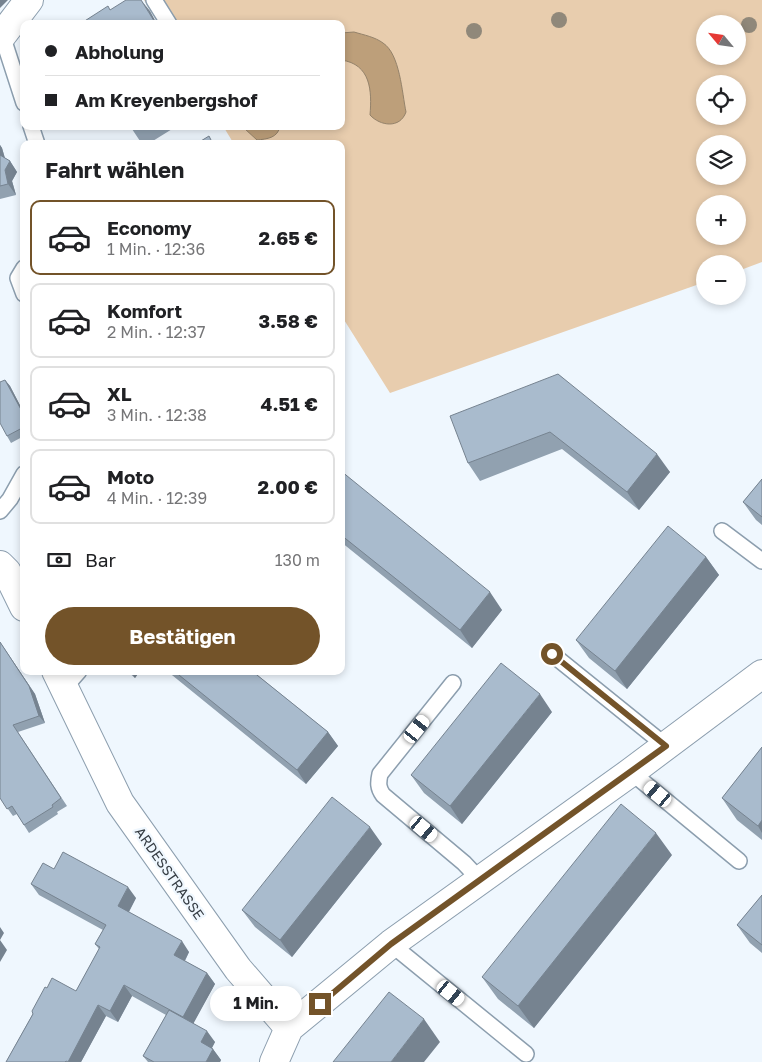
<!DOCTYPE html>
<html lang="de">
<head>
<meta charset="utf-8">
<style>
	:root { --surface:#fff; --page:#f2f2f2; --text:#202124; --muted:#757577; --line:#e0e0e0; --accent:#735329 }
	body { margin:0; font-family:"Golos Text",sans-serif; background:var(--page); color:var(--text); height:100vh; display:flex; flex-direction:column; font-size:19px; white-space:nowrap }
	* { box-sizing:border-box; margin:0 }
	p { font-size:16px; color:var(--muted) }
	.icon { flex:none; width:28px; height:28px; fill:none; stroke:currentColor; stroke-width:2; stroke-linecap:round; stroke-linejoin:round }
	.map { position:relative; flex:1; overflow:hidden }
	.drawer { position:absolute; left:20px; top:140px; width:325px; height:535px; display:flex; flex-direction:column; background:var(--surface); border-radius:10px; box-shadow:0 2px 8px #0003 }
	.drawer>* { flex:none }
	.hud { position:absolute; left:20px; top:20px; width:325px; height:110px; border-radius:10px; box-shadow:0 2px 8px #0003; display:grid; align-content:center; height:110px; padding:0 25px; background:var(--surface) }
	.needle { width:32px; rotate:299deg }
	.fabs { position:absolute; left:696px; top:15px; display:grid; gap:10px }
	.fabs a { display:grid; place-items:center; width:50px; height:50px; border-radius:50%; background:var(--surface); box-shadow:0 2px 8px #0003; font-size:25px }
	.end { position:absolute; width:22px; height:22px; margin:-11px; border:6px solid #735329; background:#fff; box-shadow:0 0 0 2px #fff }
	.from { border-radius:50% }
	.bubble { position:absolute; height:35px; border-radius:18px; background:var(--surface); box-shadow:0 2px 8px #0003; font-size:16px; font-weight:700; line-height:35px; text-align:center }
	.car { position:absolute; width:15px; height:30px; margin:-15px -8px; border-radius:6px; box-shadow:0 0 4px 1px #0007; background:linear-gradient(#fff 24%,#345 0 40%,#fff 0 76%,#345 0 86%,#fff 0) }
	.hud b { display:flex; align-items:center; gap:18px; height:48px; font-size:19px }
	.hud b+b { border-top:1px solid var(--line) }
	.hud i { width:12px; height:12px; background:var(--text) }
	ul { padding:0; list-style:none }
	li { display:flex; align-items:center; gap:15px; height:75px; margin:0 10px 8px; padding:0 15px; border:2px solid var(--line); border-radius:10px }
	li div { flex:1 }
	li b { display:block; font-size:19px }
	li em { font-style:normal; font-weight:700 }
	li.on { border-color:var(--accent) }
	li>.icon { width:45px; height:45px; stroke-width:1.5 }
	h2 { padding:0 25px; font-size:22px; line-height:60px }
	.pay { display:flex; align-items:center; gap:12px; height:55px; padding:0 25px; font-size:19px }
	.pay p { margin-inline-start:auto }
	.primary-button { display:flex; gap:10px; margin-top:auto; padding:10px 25px }
	.primary-button a { flex:1; height:58px; border-radius:30px; background:var(--accent); color:#fff; font-size:20px; font-weight:700; line-height:58px; text-align:center }
	.map>svg:first-child { display:block }
	.green { fill:#e8cdae; fill-rule:evenodd }
	.water { fill:#bd9f7a; stroke:#94826a }
	.lines { fill:none; stroke-linecap:round; stroke-linejoin:round }
	.service-casing { stroke:#8c9eae; stroke-width:18 }
	.minor-casing { stroke:#8c9eae; stroke-width:30 }
	.service { stroke:#fff; stroke-width:15 }
	.minor { stroke:#fff; stroke-width:28 }
	.tree { fill:#90887a }
	.wall { fill:#91a1b0 }
	.shaded-wall { fill:#768390 }
	.building { fill:#a9bbcd; stroke:#768390 }
	.route { stroke:#735329; stroke-width:6 }
	.labels { text-anchor:middle; dominant-baseline:central; stroke-width:4.5; stroke-linejoin:round; paint-order:stroke }
	.street-label { font-size:14px; fill:#363d44; stroke:#eff7fe }
</style>
</head>
<body>
<div class="map">
<svg width="762" height="1062" viewBox="0 0 762 1062">
	<rect width="100%" height="100%" fill="#eff7fe"/>
	<path class="green" d="M144,0H762V262L738,271V264H705V282L390,393L341,315V144H234L223,126H341V24H159ZM705,24H738V56H705ZM705,84H738V116H705ZM705,144H738V176H705ZM705,204H738V236H705Z"/>
	<path class="water" d="M354,32C364,35 375,37 383,43C400,54 402,93 406,112C400,129 380,126 370,115C372,91 371,64 341,60V33Z
		M244,126H280C278,138 267,139 257,140L245,129Z"/>
	<g class="lines">
		<defs>
			<path id="service" d="M154,0L169,24
				M2,35L24,103
				M31,126L37,144
				M24,268L18,278L24,294
				M0,511L10,499L24,474
				M722,531L762,561
				M552,654L666,746
				M453,683L380,774C378,783 378,788 383,795L464,863L480,880
				M64,688L79,671
				M631,772L739,861
				M391,944L526,1054"/>
			<path id="minor" d="M0,38L29,0
				M0,565L7,572L24,607
				M56,671L120,803L238,969L289,1028L274,1062
				M289,1028L391,944L631,772L762,674"/>
		</defs>
		<use href="#service" class="service-casing"/>
		<use href="#minor" class="minor-casing"/>
		<use href="#service" class="service"/>
		<use href="#minor" class="minor"/>
	</g>
	<g class="tree">
		<circle cx="559" cy="20" r="8"/>
		<circle cx="749" cy="25" r="8"/>
		<circle cx="474" cy="31" r="8"/>
	</g>
	<path class="wall" d="M130,126H177L148,144H142Z
		M0,145L2,148L5,158L10,161L17,172L12,181L16,195L0,199Z
		M558,374L670,472L639,510L562,449L480,481L468,463Z
		M5,380L10,386L24,413V436L11,443L7,436Z
		M341,471L502,610L472,648L341,542Z
		M762,479V525L756,520L743,502Z
		M706,557L719,575L627,689L589,658L576,640Z
		M0,642L35,694L45,723L18,732L67,806L57,812L58,814L29,833L17,814L13,816L0,798Z
		M127,671H140L135,678Z
		M167,671H252L328,732L338,746L306,784Z
		M552,712L462,824L424,793L411,775Z
		M762,747V840L737,820L722,798Z
		M382,844L292,957L255,927L242,910Z
		M672,855L534,1028L498,999L482,977Z
		M54,869L136,898L129,912L189,952L185,961L207,973L215,984L193,1023L215,1042L212,1048L221,1060L220,1062H148L143,1056L166,1015L132,996L118,1022L106,1016L81,1062H6L47,988L76,991L99,949L95,944L103,930L39,895L31,884Z
		M762,895V953L750,943L737,925Z"/>
	<path class="shaded-wall" d="M0,0H8L0,8Z
		M141,0L150,11L157,24H156Z
		M0,145L2,148L7,166L0,155Z
		M10,161L17,172L12,181L16,195L8,184L5,170Z
		M5,380L10,386L24,413V415Z
		M657,454L670,472L639,510L627,492Z
		M706,557L719,575L627,689L615,671Z
		M490,592L502,610L472,648L460,630Z
		M0,642L35,694L45,723L39,716Z
		M130,671H140L135,678Z
		M540,694L552,712L462,824L450,806Z
		M328,732L338,746L306,784L297,770Z
		M762,820V833L758,826Z
		M370,827L382,844L292,957L280,940Z
		M656,833L672,855L534,1028L518,1006Z
		M128,887L136,898L126,917L118,906Z
		M0,927L4,933L0,940L7,950L0,962Z
		M182,941L189,952L182,966L174,955Z
		M207,973L215,984L191,1028L183,1017Z
		M124,985L132,996L118,1022L110,1011Z
		M98,1005L106,1016L81,1062H68Z
		M424,1019L440,1042L424,1062H391Z
		M207,1031L215,1042L209,1053L201,1042Z
		M213,1049L221,1060L220,1062H206Z"/>
	<path class="building" d="M126,0H141L156,24H80L108,6L110,10Z
		M209,136L213,144H196Z
		M0,155L10,161L5,170L8,184L0,186Z
		M558,374L657,454L627,492L550,432L468,463L450,416Z
		M5,380L24,415V427L7,436L0,423V382Z
		M341,471L490,592L460,630L341,535Z
		M762,479V517L743,502Z
		M668,526L706,557L615,671L576,640Z
		M0,642L29,686L39,716L13,725L61,798L52,805L53,807L24,825L12,806L7,809L0,798Z
		M501,663L540,694L450,806L411,775Z
		M174,671H252L328,732L297,770Z
		M762,747V820L758,826L722,798Z
		M332,797L370,827L280,940L242,910Z
		M621,804L656,833L518,1006L482,977Z
		M63,852L128,887L118,906L182,941L174,955L207,973L183,1017L124,985L110,1011L98,1005L68,1062L66,1061L65,1062H6L33,1014L32,1011L45,987L47,988L52,978L76,991L100,947L95,944L106,925L31,884L43,863L54,869Z
		M762,895V945L737,925Z
		M389,992L424,1019L391,1062H333Z
		M169,1010L207,1031L201,1042L213,1049L206,1062H154L143,1056Z"/>
	<g class="lines">
		<path class="route" d="M320,1004L391,944L666,746L552,654"/>
	</g>
	<g class="labels">
		<g class="street-label">
			<text transform="translate(170 873) rotate(55)">ARDESSTRASSE</text>
		</g>
	</g>
</svg>
<div class="fabs">
<a><svg class="needle" viewBox="-14 -14 28 28"><path d="M0-13l5 13h-10z" fill="#e53935"/><path d="M0 13l5-13h-10z" fill="#757577"/></svg></a>
<a><svg class="icon" aria-label="locate" viewBox="0 0 24 24"><circle cx="12" cy="12" r="6"/><path d="M12 2v4M12 18v4M2 12h4M18 12h4"/></svg></a>
<a><svg class="icon" aria-label="layers" viewBox="0 0 24 24"><path d="M12 4l9 5-9 5-9-5zM3 14l9 5 9-5"/></svg></a>
<a>+</a>
<a>−</a>
</div>
<i class="end from" style="left:552px;top:654px"></i>
<i class="end" style="left:320px;top:1004px"></i>
<div class="bubble" style="left:210px;top:986px;width:92px">1 Min.</div>
<i class="car" style="left:417px;top:729px;rotate:39deg"></i>
<i class="car" style="left:658px;top:794px;rotate:310deg"></i>
<i class="car" style="left:424px;top:829px;rotate:130deg"></i>
<i class="car" style="left:451px;top:993px;rotate:129deg"></i>
<div class="hud">
<b><i class="from"></i>Abholung</b>
<b><i></i>Am Kreyenbergshof</b>
</div>
<section class="drawer">
<h2>Fahrt wählen</h2>
<ul>
<li class="on"><svg class="icon" aria-label="car" viewBox="0 0 24 24"><path d="M5 17H2v-5l4-1 3-4h7l3 4 3 1v5h-3M9 17h6M6 11h13"/><circle cx="7" cy="17" r="2"/><circle cx="17" cy="17" r="2"/></svg><div><b>Economy</b><p>1 Min. · 12:36</p></div><em>2.65 €</em></li>
<li><svg class="icon" aria-label="car" viewBox="0 0 24 24"><path d="M5 17H2v-5l4-1 3-4h7l3 4 3 1v5h-3M9 17h6M6 11h13"/><circle cx="7" cy="17" r="2"/><circle cx="17" cy="17" r="2"/></svg><div><b>Komfort</b><p>2 Min. · 12:37</p></div><em>3.58 €</em></li>
<li><svg class="icon" aria-label="car" viewBox="0 0 24 24"><path d="M5 17H2v-5l4-1 3-4h7l3 4 3 1v5h-3M9 17h6M6 11h13"/><circle cx="7" cy="17" r="2"/><circle cx="17" cy="17" r="2"/></svg><div><b>XL</b><p>3 Min. · 12:38</p></div><em>4.51 €</em></li>
<li><svg class="icon" aria-label="car" viewBox="0 0 24 24"><path d="M5 17H2v-5l4-1 3-4h7l3 4 3 1v5h-3M9 17h6M6 11h13"/><circle cx="7" cy="17" r="2"/><circle cx="17" cy="17" r="2"/></svg><div><b>Moto</b><p>4 Min. · 12:39</p></div><em>2.00 €</em></li>
</ul>
<div class="pay"><svg class="icon" aria-label="cash" viewBox="0 0 24 24"><path d="M3 7h18v10H3z"/><circle cx="12" cy="12" r="2"/></svg>Bar<p>130 m</p></div>
<div class="primary-button"><a>Bestätigen</a></div>
</section>
</div>
</body>
</html>
